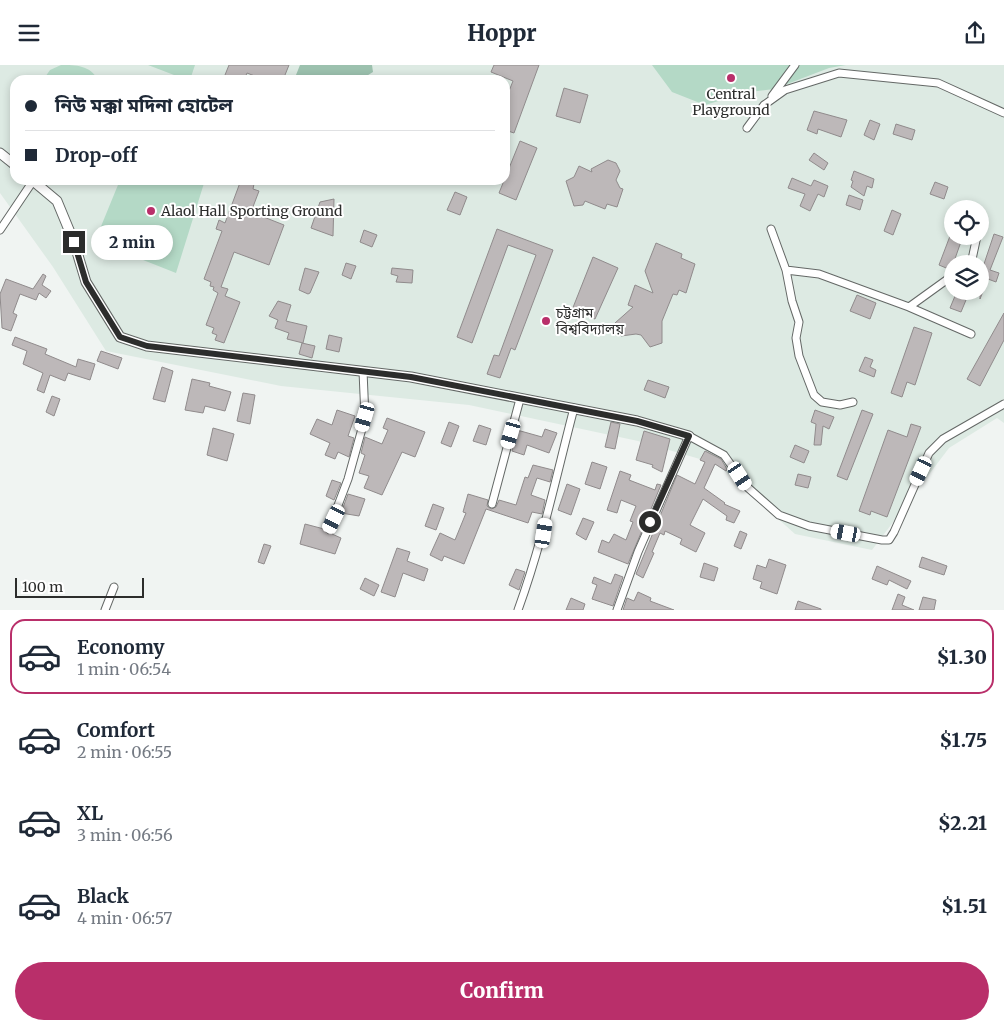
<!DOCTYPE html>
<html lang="en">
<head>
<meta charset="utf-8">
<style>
	:root { --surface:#fff; --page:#f2f2f3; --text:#1f2937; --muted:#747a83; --line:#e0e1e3; --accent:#b92f6a }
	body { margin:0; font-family:Merriweather,"Noto Sans Bengali",serif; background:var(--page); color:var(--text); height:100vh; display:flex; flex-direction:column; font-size:19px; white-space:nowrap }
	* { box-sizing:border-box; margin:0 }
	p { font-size:16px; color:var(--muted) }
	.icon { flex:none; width:28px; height:28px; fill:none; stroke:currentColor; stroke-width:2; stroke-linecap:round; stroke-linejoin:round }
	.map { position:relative; height:545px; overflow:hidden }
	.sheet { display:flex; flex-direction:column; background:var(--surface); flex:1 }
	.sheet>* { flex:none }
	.guide { position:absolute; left:10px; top:10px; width:500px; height:110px; border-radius:15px; box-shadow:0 2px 8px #0003; display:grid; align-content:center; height:110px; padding:0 15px; background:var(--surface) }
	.tools { position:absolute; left:944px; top:135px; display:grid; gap:10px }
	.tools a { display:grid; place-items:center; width:45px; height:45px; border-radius:50%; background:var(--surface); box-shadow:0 2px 8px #0003; font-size:25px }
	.scale { position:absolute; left:15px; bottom:12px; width:129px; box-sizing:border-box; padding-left:5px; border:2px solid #2c2d2c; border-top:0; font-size:14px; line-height:18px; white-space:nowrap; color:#2c2d2c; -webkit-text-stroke:4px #fff; paint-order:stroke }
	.end { position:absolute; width:22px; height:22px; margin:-11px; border:6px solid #2c2d2c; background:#fff; box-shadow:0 0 0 2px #fff }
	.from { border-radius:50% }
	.bubble { position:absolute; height:35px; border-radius:18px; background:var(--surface); box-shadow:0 2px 8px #0003; font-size:16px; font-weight:800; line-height:35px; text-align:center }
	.car { position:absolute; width:15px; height:30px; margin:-15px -8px; border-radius:6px; box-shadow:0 0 4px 1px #0007; background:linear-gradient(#fff 24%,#345 0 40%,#fff 0 76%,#345 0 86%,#fff 0) }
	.guide b { display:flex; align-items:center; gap:18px; height:48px; font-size:19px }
	.guide b+b { border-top:1px solid var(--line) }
	.guide i { width:12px; height:12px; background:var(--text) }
	ul { padding:9px 0 0; list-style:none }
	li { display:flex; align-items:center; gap:15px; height:75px; margin:0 10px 8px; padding:0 5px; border:2px solid transparent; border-radius:15px }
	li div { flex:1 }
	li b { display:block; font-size:19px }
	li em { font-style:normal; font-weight:800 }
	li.on { border-color:var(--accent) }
	li>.icon { width:45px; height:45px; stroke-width:1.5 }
	.action { display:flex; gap:10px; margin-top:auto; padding:10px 15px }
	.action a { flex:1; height:58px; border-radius:30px; background:var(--accent); color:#fff; font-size:20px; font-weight:800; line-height:58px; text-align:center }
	header { display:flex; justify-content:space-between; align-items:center; height:65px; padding:0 15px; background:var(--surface); font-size:22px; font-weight:800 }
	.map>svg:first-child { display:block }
	.built { fill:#ddeae3; fill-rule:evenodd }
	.green { fill:#b4d9c6 }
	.forest { fill:#9cc1ae }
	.building { fill:#bdb8b9; stroke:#908b8c }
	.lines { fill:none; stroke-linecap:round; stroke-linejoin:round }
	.minor-casing { stroke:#646866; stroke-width:9 }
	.tertiary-casing { stroke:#646866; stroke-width:11 }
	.minor { stroke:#fff; stroke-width:7 }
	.tertiary { stroke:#fff; stroke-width:9 }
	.route { stroke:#2c2d2c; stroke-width:6 }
	.poi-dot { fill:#b92f6a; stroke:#fff; stroke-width:2 }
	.labels { text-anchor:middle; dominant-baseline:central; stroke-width:4; stroke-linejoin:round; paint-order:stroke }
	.poi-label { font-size:14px; fill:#2c2d2c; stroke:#fff; text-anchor:start }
</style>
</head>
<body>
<header><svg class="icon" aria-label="menu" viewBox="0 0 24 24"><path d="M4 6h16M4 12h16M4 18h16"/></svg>Hoppr<svg class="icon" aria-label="share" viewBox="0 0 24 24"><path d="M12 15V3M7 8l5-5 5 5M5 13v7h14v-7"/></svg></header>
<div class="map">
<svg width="1004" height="545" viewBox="0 0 1004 545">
	<rect width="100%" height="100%" fill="#f0f4f2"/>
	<path class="built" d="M0,0H1004V358L997,353L949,383L872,485L795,469L717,399L638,376L469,340L281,321L106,286L53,202L0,128ZM15,15H505V115H15ZM952,144H980V171H952ZM952,199H980V226H952Z"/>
	<path class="green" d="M61,0C76,0 90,0 98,15H43L50,5Z
		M148,0H195L190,15H187Z
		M652,0H846L829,3L774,24L749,27L705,40L672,27Z
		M120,115H205L176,208L95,176Z"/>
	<path class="forest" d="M300,0H372L373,7L360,15H294Z"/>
	<path class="building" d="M229,0H289L283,15H265L247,8L244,15H223Z
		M494,0H539L514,68L505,65V36L513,16L491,7Z
		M564,23L588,30L580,58L556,51Z
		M814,46L847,55L841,72L818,64L817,69L807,65Z
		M870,55L880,59L874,75L864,70Z
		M896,59L915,65L912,75L893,69Z
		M520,76L537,83L516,135L499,128Z
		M814,88L828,98L824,105L809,95Z
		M608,95L616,98L620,106L616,115L620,123L623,124L617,142L607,139L605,144L585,136L583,140L574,141L566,116L574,112L579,101L592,107L591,104Z
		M854,106L874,114L872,123L867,121L864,131L851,122L853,116L851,115Z
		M792,113L811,121L814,115L828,121L824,132L818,129L810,146L800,141L805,129L788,123Z
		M241,115H248V117L254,119L253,124L259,126L251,147L284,160L269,200L234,187L221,222L228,224L225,231L240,237L224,278L215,275L217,270L212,268L214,263L206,260L218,228L213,225L214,222L210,221L211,217L204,214L222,166L216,164L219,155L225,158Z
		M935,117L948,122L944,134L930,129Z
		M455,127L467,132L460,150L447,145Z
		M849,130L863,135L860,145L846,140Z
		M334,134L333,171L311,163L320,137Z
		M892,145L901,149L893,170L884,166Z
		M497,164L553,185L515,285L511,283L500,313L487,309L494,290L499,291L536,190L508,180L472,278L457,272Z
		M364,165L377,170L372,182L360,177Z
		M994,169L1003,172L990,205L999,208L996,217L988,214L980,234V211Z
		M950,171H963L951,205L939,200Z
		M656,178L682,189L681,193L695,199L686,228L679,225L677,230L673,229L662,256V278L650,282L641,270L636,269L621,271L615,258L633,242L628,240L635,220L653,228L645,206Z
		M593,192L618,203L595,254L572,245Z
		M346,198L356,201L351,214L342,210Z
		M305,203L319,207L310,228L308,229L299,225Z
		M392,203L413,205L412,218L396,217L398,211L391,209Z
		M43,209L46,211L42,220L51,226L46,233L39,228L36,235L20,229L13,248L17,250L11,266L2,263L0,229L6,214L33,224Z
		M857,230L876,238L870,254L850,246Z
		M955,231L966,235L961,247L950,243Z
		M278,236L291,240L286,256L307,261L303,278L287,274L289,268L275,263L278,255L269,251Z
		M1004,248V275L980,321L967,314Z
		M914,262L932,268L915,320L907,317L902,332L891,328Z
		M329,270L342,273L339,287L326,284Z
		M15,272L47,284L45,289L76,302L78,294L95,299L90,315L68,308L65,316L50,310L44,328L37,325L43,308L23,299L27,286L12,280Z
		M302,278L315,281L312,293L299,289Z
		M101,286L122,293L118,304L97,296Z
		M865,292L873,295L870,302L876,305L874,312L859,306Z
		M162,302L173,306L165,337L153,334Z
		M192,314L210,318L209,321L231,327L225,346L205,341L203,348L185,345Z
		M648,315L669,322L665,333L644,325Z
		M243,328L255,330L250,359L237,356Z
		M52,331L60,334L54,351L46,347Z
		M337,345L355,351L348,371L354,373L349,392L338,387L335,394L325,390L330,378L310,369L317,354L332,360Z
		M815,345L834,352L829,364L823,361L821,380H814L816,359L811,357Z
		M862,345L873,349L847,415L837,411Z
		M387,353L425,367L415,392L402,387L382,430L364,423L369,411L359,408L365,390L361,388L365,372L382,379L388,365L383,363Z
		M449,357L459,361L451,382L441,378Z
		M611,357L620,359L615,384L605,382Z
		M911,359L921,362L887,452L871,446L870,450L859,446L888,365L907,372Z
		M479,360L491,364L486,380L473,376Z
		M213,363L234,369L227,396L207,390Z
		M545,364L557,368L549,388L527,380L524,390L512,386L517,365L542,372Z
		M644,366L670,374L662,407L652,402L653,400L636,395Z
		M795,380L809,386L804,398L790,392Z
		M705,386L721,394L727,404L726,406L715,399L704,423L725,438L724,439L740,446L734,458L726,455L727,451L703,434L690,460L705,468L696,487L680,479L682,474L665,466L664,470L660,468L652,487L654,488L643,513L636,509L677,410L695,419L705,397L700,395Z
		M592,397L607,402L600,424L585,419Z
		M533,400L553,405L550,417L537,413L531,430L545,435L542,449L532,447L528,458L486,444L464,499L444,491L442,496L430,490L440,468L455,475L466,448L463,447L468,429L488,435L487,441L491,444L496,442L499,435L516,440L525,412L528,413Z
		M620,406L631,410L629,415L655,425L657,419L661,420L628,499L598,487L602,475L609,478L614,469L626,475L633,457L630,456L636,441L621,435L617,448L607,445Z
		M798,409L811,412L808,423L795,420Z
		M332,415L341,418L334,435L326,431Z
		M567,419L580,424L571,450L558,445Z
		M348,429L365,434L359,451L341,448Z
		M433,439L444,443L436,465L425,461Z
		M583,453L594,457L586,475L576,469Z
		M305,459L324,464L328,469L333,467L332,469L341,473L335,489L300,479Z
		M740,466L747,469L741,484L734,481Z
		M264,479L271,481L264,499L258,497Z
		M397,483L410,487L407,496L428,504L424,516L403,508L395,532L381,527Z
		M922,492L947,501L944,510L919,502Z
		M769,494L786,500L777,529L760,523L762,517L753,514L757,500L766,503Z
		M704,498L718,503L714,516L700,512Z
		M877,501L911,516L907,524L889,515L887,520L872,514Z
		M516,504L525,507L519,525L509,520Z
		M615,509L623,512L613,541L592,534L597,520L592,518L594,512L611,519Z
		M365,513L379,520L374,531L360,524Z
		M638,527L651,533L650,536L674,545H623L627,533L634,536Z
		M898,529L905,532L902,540L914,545H892Z
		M923,532L936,535L934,545H919Z
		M571,533L585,539L583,545H566Z
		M798,536L821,544V545H795Z"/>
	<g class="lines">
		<defs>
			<path id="minor" d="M772,31L795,0
				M747,63L764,40L785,25L839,8L938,18L1004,48
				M771,164L786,205L819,209L909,242L971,269
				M0,165L33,116
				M971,199L977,171
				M786,205L792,236L799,257L796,273L799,291L814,330L822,337L840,340L853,337
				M909,242L952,211
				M492,439L520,334
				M329,464L348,414L365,353L363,306
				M105,545L114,522
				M518,545C542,479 556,412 574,343
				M617,545L638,487L689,371L724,390L746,421L779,450L809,461L882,475H889L894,467L929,388L943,374L1004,339"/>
			<path id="tertiary" d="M0,88L15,100
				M32,115L57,136L74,177L86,217L120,272L147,281L411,312L637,356L689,371"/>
		</defs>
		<use href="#minor" class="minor-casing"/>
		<use href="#tertiary" class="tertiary-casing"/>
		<use href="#minor" class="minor"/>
		<use href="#tertiary" class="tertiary"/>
	</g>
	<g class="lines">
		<path class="route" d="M74,177L86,217L120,272L147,281L411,312L637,356L689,371L650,457"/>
	</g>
	<g class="poi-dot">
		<circle cx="731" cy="13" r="5"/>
		<circle cx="151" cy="146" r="5"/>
		<circle cx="546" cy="256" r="5"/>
	</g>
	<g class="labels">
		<g class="poi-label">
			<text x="731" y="29" text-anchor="middle">Central<tspan x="731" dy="16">Playground</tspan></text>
			<text x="161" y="146">Alaol Hall Sporting Ground</text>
			<text x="556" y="248">চট্টগ্রাম<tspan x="556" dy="16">বিশ্ববিদ্যালয়</tspan></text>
		</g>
	</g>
</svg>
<div class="tools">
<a><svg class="icon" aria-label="locate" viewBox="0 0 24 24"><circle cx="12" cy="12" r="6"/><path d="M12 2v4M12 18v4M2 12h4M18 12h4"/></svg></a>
<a><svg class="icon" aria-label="layers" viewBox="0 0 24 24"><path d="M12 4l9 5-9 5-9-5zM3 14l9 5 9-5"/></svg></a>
</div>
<div class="scale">100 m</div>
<i class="end from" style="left:650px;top:457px"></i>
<i class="end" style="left:74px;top:177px"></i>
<div class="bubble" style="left:91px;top:160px;width:82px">2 min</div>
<i class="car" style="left:365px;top:352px;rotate:196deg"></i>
<i class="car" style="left:511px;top:369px;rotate:196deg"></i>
<i class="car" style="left:921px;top:406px;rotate:205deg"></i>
<i class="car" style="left:740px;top:411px;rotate:147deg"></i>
<i class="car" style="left:334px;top:454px;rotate:206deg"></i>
<i class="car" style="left:544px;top:468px;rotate:9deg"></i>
<i class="car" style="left:846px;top:468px;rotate:280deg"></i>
<div class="guide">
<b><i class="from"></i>নিউ মক্কা মদিনা হোটেল</b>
<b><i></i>Drop-off</b>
</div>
</div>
<section class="sheet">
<ul>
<li class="on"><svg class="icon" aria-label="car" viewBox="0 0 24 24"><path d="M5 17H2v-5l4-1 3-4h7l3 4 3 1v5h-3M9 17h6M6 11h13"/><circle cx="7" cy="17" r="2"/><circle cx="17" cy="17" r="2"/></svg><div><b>Economy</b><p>1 min · 06:54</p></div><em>$1.30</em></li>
<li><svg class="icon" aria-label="car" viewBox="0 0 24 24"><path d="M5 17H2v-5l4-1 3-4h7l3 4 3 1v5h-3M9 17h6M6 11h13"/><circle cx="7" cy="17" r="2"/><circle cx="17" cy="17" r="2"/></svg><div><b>Comfort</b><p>2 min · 06:55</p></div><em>$1.75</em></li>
<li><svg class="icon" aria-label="car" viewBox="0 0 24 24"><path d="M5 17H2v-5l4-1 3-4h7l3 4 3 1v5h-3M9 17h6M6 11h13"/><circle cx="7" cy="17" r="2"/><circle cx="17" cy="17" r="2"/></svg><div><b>XL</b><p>3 min · 06:56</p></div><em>$2.21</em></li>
<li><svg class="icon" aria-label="car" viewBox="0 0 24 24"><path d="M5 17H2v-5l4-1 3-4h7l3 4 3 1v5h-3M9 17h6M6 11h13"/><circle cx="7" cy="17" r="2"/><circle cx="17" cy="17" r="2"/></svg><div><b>Black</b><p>4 min · 06:57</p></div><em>$1.51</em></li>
</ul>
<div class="action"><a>Confirm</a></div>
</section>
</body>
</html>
